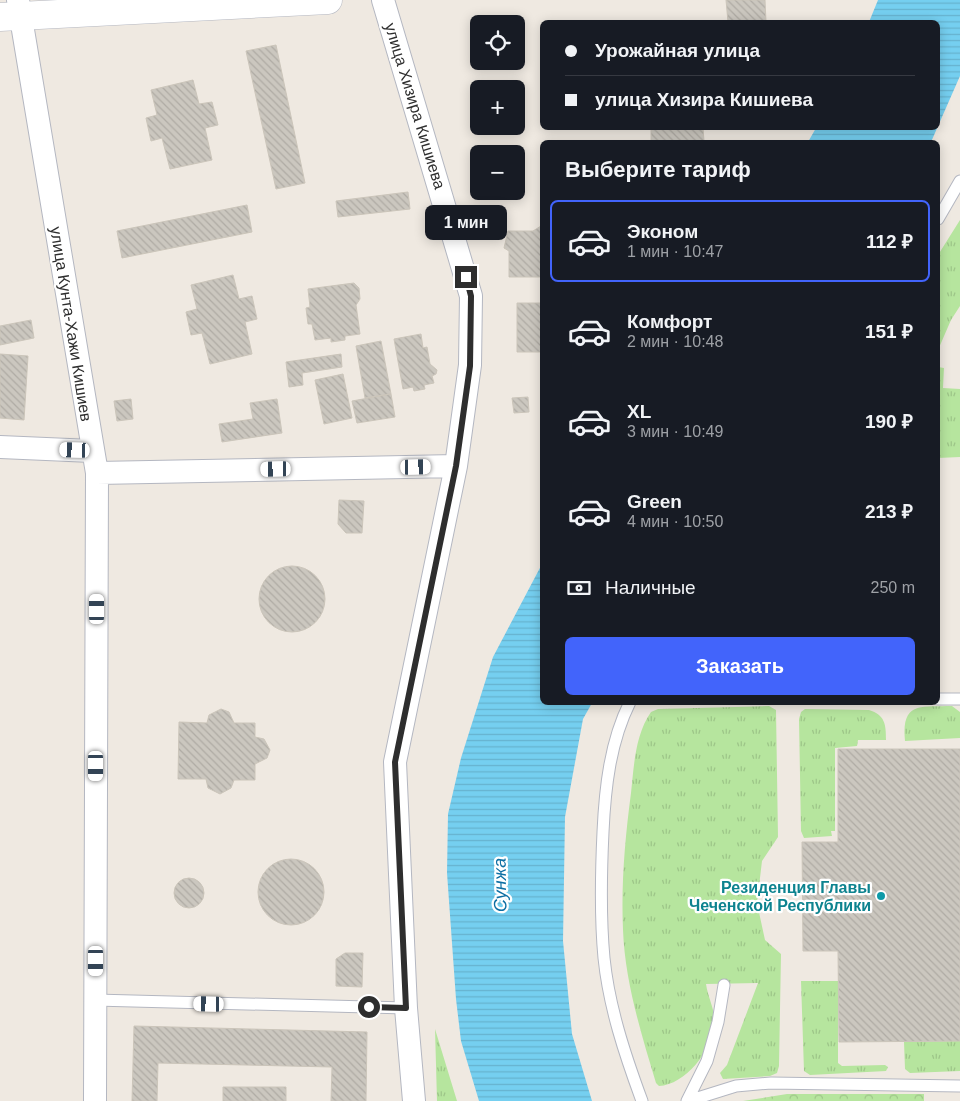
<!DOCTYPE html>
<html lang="ru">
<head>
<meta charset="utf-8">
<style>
	:root { --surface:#171b24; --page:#20242c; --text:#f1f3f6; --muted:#9ea1a6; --line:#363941; --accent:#4264fb }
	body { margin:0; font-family:Helvetica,sans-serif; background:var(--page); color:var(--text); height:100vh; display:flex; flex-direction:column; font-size:19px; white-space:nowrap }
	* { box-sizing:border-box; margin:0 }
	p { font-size:16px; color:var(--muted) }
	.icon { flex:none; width:28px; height:28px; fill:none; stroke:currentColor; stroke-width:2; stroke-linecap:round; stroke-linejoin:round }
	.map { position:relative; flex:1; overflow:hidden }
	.side { position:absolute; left:540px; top:140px; width:400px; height:565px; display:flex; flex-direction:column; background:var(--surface); border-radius:8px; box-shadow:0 2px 12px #0003 }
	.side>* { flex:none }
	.banner { position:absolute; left:540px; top:20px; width:400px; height:110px; border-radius:8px; box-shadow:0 2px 12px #0003; display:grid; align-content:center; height:110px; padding:0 25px; background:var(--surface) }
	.fabs { position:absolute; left:470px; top:15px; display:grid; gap:10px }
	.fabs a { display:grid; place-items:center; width:55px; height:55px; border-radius:8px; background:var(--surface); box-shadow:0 2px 12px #0003; font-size:25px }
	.end { position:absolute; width:22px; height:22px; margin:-11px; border:6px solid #2e2e2e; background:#fff; box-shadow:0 0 0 2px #fff }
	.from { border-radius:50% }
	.bubble { position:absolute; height:35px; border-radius:8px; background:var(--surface); box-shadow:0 2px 12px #0003; font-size:16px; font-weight:800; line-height:35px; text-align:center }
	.car { position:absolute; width:15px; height:30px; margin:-15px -8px; border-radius:6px; box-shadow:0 0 4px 1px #0007; background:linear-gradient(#fff 24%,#345 0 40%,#fff 0 76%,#345 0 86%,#fff 0) }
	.banner b { display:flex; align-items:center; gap:18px; height:48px; font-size:19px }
	.banner b+b { border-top:1px solid var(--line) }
	.banner i { width:12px; height:12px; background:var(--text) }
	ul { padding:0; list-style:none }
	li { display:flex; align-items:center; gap:15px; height:82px; margin:0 10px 8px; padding:0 15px; border:2px solid transparent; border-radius:8px }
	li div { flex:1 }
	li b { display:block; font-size:19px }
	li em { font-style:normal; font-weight:800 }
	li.current { border-color:var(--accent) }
	li>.icon { width:45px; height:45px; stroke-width:1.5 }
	h2 { padding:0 25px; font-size:22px; line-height:60px }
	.pay { display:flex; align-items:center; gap:12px; height:55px; padding:0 25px; font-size:19px }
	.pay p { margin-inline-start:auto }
	.cta { display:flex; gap:10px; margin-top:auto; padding:10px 25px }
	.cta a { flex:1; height:58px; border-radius:8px; background:var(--accent); color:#fff; font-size:20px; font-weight:800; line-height:58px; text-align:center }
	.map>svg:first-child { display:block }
	.grass { fill:url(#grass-tufts) }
	.forest { fill:url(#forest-crowns) }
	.water { fill:url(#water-rules) }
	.building { fill:url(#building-back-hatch); stroke:#cbc5ba }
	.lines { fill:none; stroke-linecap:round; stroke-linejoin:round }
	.service-casing { stroke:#b4b7c1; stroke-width:13 }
	.minor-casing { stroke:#b4b7c1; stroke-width:24 }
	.tertiary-casing { stroke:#b4b7c1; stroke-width:29 }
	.service { stroke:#fff; stroke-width:11 }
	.minor { stroke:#fff; stroke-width:22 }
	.tertiary { stroke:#fff; stroke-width:28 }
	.route { stroke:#2e2e2e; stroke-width:6 }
	.culture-dot { fill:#0f9aa8; stroke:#fff; stroke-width:2 }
	.labels { text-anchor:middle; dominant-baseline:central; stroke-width:4.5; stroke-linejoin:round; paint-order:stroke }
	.street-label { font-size:16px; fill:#2e2e2e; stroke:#fff }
	.culture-label { font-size:16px; font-weight:bold; fill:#0d838f; stroke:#fff; text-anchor:end }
	.water-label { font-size:18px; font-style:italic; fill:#0d6fa3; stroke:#fff }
</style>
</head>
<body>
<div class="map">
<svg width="960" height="1101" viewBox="0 0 960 1101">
	<defs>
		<pattern id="grass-tufts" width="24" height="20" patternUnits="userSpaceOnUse" patternTransform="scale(1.25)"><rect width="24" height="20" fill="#b6e59e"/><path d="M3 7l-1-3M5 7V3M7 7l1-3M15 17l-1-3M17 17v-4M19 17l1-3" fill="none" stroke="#9dc588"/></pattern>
		<pattern id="forest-crowns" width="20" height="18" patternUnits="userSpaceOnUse" patternTransform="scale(1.25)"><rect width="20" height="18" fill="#b6e59e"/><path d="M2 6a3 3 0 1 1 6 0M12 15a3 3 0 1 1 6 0" fill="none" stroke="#9dc588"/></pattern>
		<pattern id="water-rules" width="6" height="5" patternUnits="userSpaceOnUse" patternTransform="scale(1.25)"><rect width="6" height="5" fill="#75cff0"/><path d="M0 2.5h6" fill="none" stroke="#66b2ce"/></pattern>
		<pattern id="building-back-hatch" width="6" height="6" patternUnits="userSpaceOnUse" patternTransform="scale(1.25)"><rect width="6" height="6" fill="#cbc7bf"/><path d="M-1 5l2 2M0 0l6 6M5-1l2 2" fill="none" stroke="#afaba4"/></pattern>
	</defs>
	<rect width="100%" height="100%" fill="#efe9e1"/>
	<path class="grass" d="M960,220V306L951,320L938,350V255Z
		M938,367L944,368L943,388L960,389V457L938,458Z
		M769,706L776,710L778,837L762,861L757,903L765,940L781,954L779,1066L777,1073L770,1076L723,1079L720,1073L727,1065L758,983L706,984C708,998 716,1012 715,1026C712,1050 685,1085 659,1086L656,1083C641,1033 625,982 623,930C621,884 625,838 631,793C634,766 635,735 651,712L658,709Z
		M952,706L960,712V738L905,741C901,701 921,707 952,706Z
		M805,709L869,710C885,715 886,724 886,740H858L857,746L835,748V831H831L832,836L804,838L801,831L799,719L801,712Z
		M801,981H838V1063L842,1066L885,1065L888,1067L886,1071L810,1075L804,1071Z
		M435,1029L457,1101H437Z
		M960,1041V1071L910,1073L905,1069L904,1042Z"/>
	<path class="forest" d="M787,1094H924V1101H743Z"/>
	<path class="water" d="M878,0H960V76L931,142H808L816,128H938V22H869Z
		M542,564V702L592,703L583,719L565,817L563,941L572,1034L592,1101H479L461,1041L456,999L447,873L448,814L461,758L493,657Z"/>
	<path class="building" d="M726,0H765L766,22H728Z
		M276,45L305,183L276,189L246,51Z
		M193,80L199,104L212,102L218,125L205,128L212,160L170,169L162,138L151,141L146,118L157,115L151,90Z
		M651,128H703L704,141L651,142Z
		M408,192L410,209L338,217L336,201Z
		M247,205L252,232L122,258L117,231Z
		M541,226L542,277H509V251L504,248L508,231H533Z
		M233,275L239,299L252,296L257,319L245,322L252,354L210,364L202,333L191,335L186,312L197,309L191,285Z
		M354,283L359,288L360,299L356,305L360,334L345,336V340L331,342V338L315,340L312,324H308L306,308L310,307L308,289Z
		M517,303H542V352H517Z
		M31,320L34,338L0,345V326Z
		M421,334L423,348L427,347L430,364L437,370L436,374L432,376L434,383L424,385L425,389L414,391L413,387L403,389L394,339Z
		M381,341L391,394L365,398L356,346Z
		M0,354L28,356L24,420L0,418Z
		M341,354L342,367L302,373L303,385L289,387L286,362Z
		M343,374L352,418L324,424L315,380Z
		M391,394L395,417L357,423L352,401Z
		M528,397L529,412L514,413L512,398Z
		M131,399L133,419L117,421L114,401Z
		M277,399L282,433L222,442L219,424L253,419L250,403Z
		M339,500L364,501L362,533H346L338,524Z
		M259 599a33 33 0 1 1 66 0a33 33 0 1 1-66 0Z
		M221,709L229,712L234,723H255V737L264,739L270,750L267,758L255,764V780H234L231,788L220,794L208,788L206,779H178L179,722L207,723L209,715Z
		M838,749H960V1041L839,1042L838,951H803L802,842H838Z
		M258 892a33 33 0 1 1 66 0a33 33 0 1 1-66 0Z
		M174 893a15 15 0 1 1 30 0a15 15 0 1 1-30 0Z
		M345,953H363L362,987L336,986V959Z
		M134,1026L367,1032L366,1101H331L332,1067L158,1063L157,1101H132Z
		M223,1087H286V1101H223Z"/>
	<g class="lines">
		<defs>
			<path id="service" d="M938,219L960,181
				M938,699H960
				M630,702C610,742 605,788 603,832C601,874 600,916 604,958C609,1007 625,1055 642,1101
				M95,1000L406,1008
				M687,1101L707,1061L718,1022L724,985
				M688,1101L736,1086L771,1083L960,1086"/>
			<path id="minor" d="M18,0L97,473L95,1101
				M383,0L471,296L470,365L456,466L395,762L406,1008L414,1101
				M0,447L92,451
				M97,473L456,466"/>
			<path id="tertiary" d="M0,17L328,0"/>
		</defs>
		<use href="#service" class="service-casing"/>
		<use href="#minor" class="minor-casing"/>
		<use href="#tertiary" class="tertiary-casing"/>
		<use href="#service" class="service"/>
		<use href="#minor" class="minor"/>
		<use href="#tertiary" class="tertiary"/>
	</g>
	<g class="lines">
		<path class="route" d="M369,1007L406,1008L395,762L456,466L470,366L471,296L466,277"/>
	</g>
	<circle class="culture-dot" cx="881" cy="896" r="5"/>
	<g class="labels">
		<g class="street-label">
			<text transform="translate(415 106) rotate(73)">улица Хизира Кишиева</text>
			<text transform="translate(71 324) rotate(81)">улица Кунта-Хажи Кишиев</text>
		</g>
		<g class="culture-label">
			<text x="871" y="887">Резиденция Главы<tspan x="871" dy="18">Чеченской Республики</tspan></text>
		</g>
		<g class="water-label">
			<text transform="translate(500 885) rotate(-91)">Сунжа</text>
		</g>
	</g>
</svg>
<div class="fabs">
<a><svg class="icon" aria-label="locate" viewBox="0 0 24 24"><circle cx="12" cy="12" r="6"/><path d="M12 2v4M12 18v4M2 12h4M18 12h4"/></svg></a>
<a>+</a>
<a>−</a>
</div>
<i class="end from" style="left:369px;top:1007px"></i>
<i class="end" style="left:466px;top:277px"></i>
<div class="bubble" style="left:425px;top:205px;width:82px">1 мин</div>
<i class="car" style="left:75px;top:450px;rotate:272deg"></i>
<i class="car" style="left:416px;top:467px;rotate:89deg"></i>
<i class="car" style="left:276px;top:469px;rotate:269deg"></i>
<i class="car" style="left:97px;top:609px;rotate:0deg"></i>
<i class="car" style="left:96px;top:766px;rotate:180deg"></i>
<i class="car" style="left:96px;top:961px;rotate:180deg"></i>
<i class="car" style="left:209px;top:1004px;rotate:271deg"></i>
<div class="banner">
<b><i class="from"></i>Урожайная улица</b>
<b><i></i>улица Хизира Кишиева</b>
</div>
<section class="side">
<h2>Выберите тариф</h2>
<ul>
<li class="current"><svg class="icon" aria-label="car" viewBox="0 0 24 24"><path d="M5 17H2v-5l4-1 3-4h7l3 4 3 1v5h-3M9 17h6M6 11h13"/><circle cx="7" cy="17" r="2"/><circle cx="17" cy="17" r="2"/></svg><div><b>Эконом</b><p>1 мин · 10:47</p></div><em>112 ₽</em></li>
<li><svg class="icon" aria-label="car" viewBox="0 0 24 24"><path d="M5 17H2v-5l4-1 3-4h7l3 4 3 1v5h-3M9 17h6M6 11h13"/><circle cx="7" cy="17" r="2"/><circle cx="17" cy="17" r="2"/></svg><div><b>Комфорт</b><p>2 мин · 10:48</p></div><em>151 ₽</em></li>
<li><svg class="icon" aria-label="car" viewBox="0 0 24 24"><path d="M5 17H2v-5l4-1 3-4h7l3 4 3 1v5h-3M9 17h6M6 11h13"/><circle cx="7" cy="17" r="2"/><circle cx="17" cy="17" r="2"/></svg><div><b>XL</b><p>3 мин · 10:49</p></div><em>190 ₽</em></li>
<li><svg class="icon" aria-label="car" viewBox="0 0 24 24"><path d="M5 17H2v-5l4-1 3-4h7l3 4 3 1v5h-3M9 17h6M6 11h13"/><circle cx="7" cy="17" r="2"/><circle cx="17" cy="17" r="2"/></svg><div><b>Green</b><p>4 мин · 10:50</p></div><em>213 ₽</em></li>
</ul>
<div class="pay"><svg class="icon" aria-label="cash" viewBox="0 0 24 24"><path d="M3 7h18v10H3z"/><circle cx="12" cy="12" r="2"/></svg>Наличные<p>250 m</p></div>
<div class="cta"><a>Заказать</a></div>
</section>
</div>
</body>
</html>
